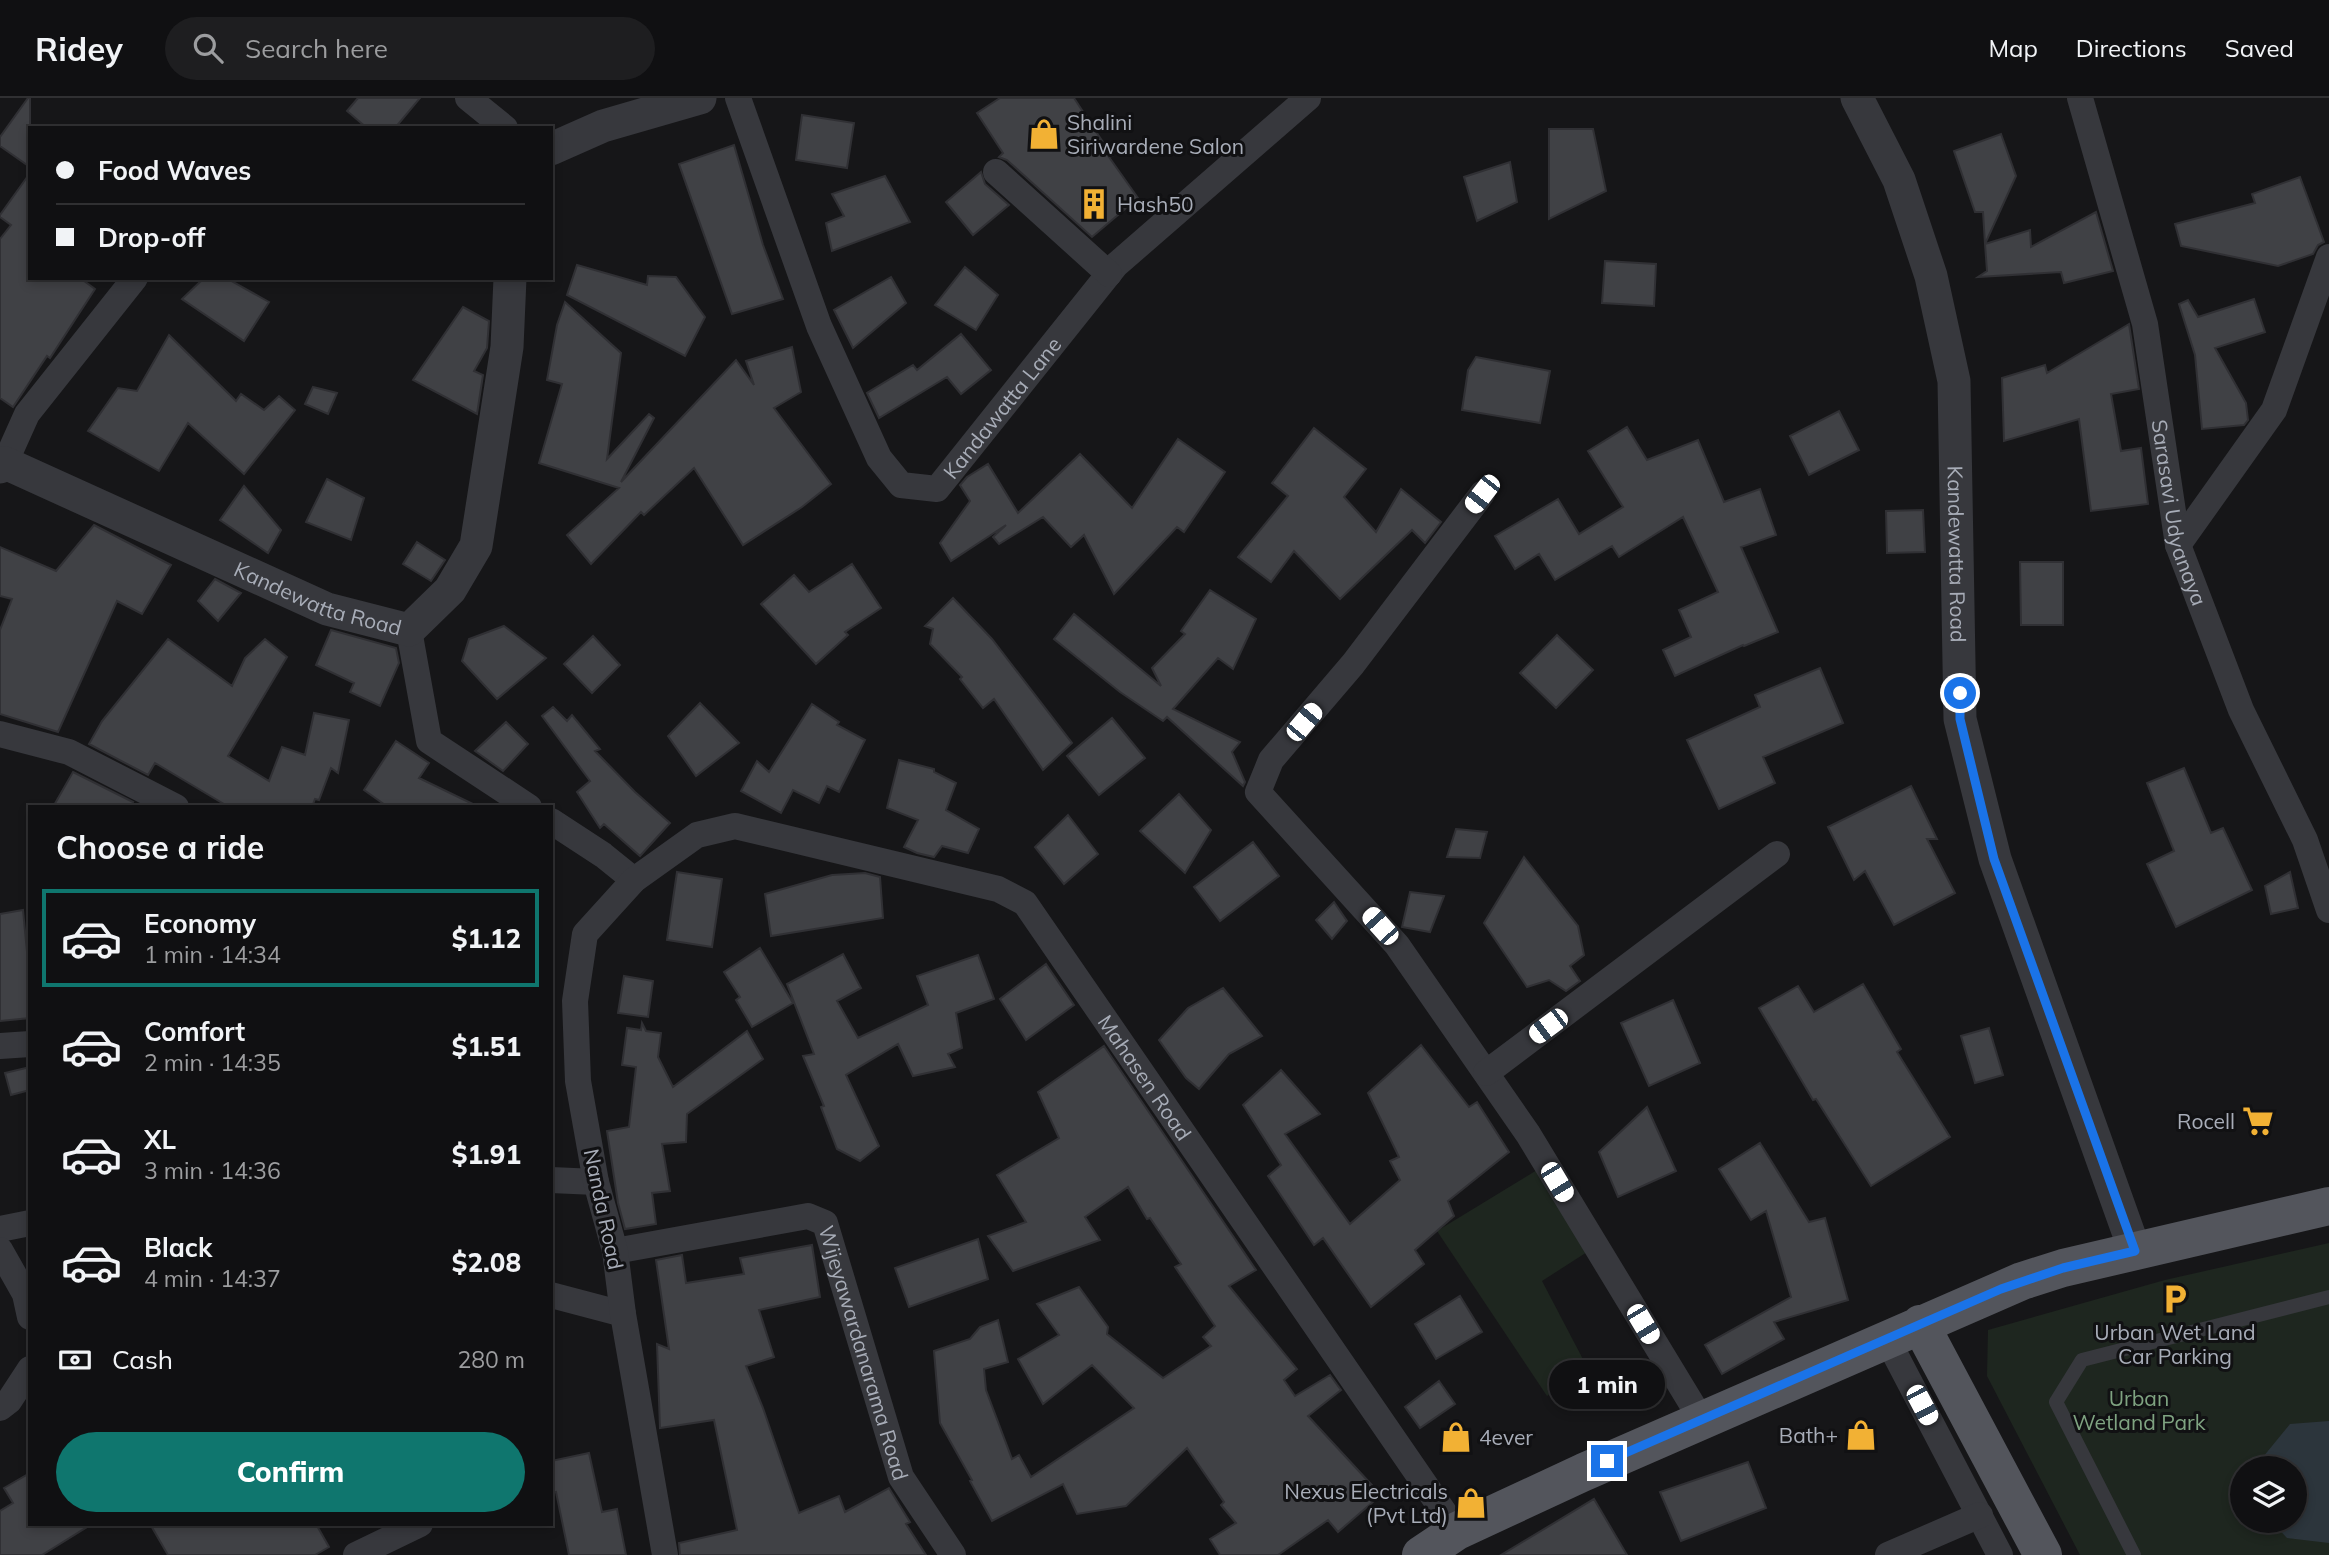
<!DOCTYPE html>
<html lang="en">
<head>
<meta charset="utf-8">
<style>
	:root { --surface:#101012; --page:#1e1e20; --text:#f1f3f6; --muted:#9c9d9f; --line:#303032; --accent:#0f766e }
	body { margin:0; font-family:Mulish,sans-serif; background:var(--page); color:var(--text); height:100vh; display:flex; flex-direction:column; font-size:26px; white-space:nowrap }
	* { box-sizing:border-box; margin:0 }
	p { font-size:23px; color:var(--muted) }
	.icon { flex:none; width:38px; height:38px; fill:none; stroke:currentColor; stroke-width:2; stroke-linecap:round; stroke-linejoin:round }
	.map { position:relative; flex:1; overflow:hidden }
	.sheet { position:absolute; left:28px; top:707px; width:525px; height:721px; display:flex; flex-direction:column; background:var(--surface); border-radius:0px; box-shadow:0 4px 10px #0003,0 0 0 2px var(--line) }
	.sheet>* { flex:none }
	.guide { position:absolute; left:28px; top:28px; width:525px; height:154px; border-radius:0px; box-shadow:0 4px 10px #0003,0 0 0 2px var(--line); display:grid; align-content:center; height:154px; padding:0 28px; background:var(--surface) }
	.controls { position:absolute; left:2230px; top:1358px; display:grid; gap:14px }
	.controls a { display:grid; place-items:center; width:77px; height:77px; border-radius:50%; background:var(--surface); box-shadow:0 4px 10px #0003,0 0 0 2px var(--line); font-size:35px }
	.end { position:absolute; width:32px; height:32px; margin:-16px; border:9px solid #1a73e8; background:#fff; box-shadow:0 0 0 4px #fff }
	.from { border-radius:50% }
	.bubble { position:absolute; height:49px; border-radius:24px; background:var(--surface); box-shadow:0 4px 10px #0003,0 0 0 2px var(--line); font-size:23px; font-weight:800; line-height:49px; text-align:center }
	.car { position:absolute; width:21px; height:42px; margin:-21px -10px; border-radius:9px; box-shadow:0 0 5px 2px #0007; background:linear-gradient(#fff 24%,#345 0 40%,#fff 0 76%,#345 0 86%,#fff 0) }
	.guide b { display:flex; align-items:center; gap:24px; height:66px; font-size:26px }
	.guide b+b { border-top:2px solid var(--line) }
	.guide i { width:18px; height:18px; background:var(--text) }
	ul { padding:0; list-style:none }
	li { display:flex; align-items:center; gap:21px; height:98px; margin:0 14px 10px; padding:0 14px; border:4px solid transparent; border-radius:0px }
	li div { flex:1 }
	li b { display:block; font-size:26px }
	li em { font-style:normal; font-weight:800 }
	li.active { border-color:var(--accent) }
	li>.icon { width:63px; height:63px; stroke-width:1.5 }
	h2 { padding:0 28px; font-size:32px; line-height:84px }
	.pay { display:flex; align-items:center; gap:18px; height:77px; padding:0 28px; font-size:26px }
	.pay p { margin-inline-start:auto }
	.action { display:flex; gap:14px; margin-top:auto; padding:14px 28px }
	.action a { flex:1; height:80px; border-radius:42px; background:var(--accent); color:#fff; font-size:28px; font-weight:800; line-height:80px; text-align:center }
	header { display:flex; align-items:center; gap:42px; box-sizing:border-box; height:98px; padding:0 35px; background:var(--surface); border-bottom:2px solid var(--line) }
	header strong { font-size:33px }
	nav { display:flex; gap:38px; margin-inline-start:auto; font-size:24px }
	.search { width:490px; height:63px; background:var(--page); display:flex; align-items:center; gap:18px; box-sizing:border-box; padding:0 24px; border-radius:38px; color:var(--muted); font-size:26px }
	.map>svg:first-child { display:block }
	.green { fill:#1e261f; fill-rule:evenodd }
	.water { fill:#2c353c }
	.building { fill:#404145; stroke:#303034; stroke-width:2 }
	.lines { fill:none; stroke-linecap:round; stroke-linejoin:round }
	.service { stroke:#37383d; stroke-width:14 }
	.minor { stroke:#37383d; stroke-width:26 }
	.tertiary { stroke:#37383d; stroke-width:33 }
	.primary { stroke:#53555c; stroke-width:38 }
	.route { stroke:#1a73e8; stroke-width:9 }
	.labels { text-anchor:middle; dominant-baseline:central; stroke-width:6; stroke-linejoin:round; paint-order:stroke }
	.poi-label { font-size:21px; fill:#a8adb8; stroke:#111113; text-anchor:start }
	.street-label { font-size:21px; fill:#a8adb8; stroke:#111113 }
	.park-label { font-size:21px; fill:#7fa381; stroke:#111113 }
</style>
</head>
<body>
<header>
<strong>Ridey</strong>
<div class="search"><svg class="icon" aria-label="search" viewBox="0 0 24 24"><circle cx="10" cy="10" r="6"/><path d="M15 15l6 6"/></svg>Search here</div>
<nav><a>Map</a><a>Directions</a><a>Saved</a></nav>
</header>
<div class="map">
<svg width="2329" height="1457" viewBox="0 0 2329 1457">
	<rect width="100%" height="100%" fill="#161618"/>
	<path class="green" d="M1537,1072L1598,1147L1542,1183L1586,1267L1547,1298L1437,1133Z
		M2329,1145V1457H2080L1987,1278L1988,1232L2165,1182ZM2242,1370H2294V1423H2242Z"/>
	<path class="water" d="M2329,1323V1445L2287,1440L2271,1423H2294V1370H2254L2290,1326Z"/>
	<path class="building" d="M28,0H30V69L0,48V39Z
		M358,0H420L395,30H367L347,13Z
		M1000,0H1074L1112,58L1109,59L1138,100L1092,139L1007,62L999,59L1003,55L977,15Z
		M802,17L854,25L847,70L796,62Z
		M1549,31H1593L1606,93L1549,121Z
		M2001,36L2016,78L1985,146L1983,114H1975L1954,53Z
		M734,47L763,147L783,201L732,216L679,66Z
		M1510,64L1517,104L1477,123L1464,79Z
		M981,74L985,86L1009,107L973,137L946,104Z
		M30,75V180H80L95,191L50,260L47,258L13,309L0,300V141L11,127L0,119V117Z
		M885,78L910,124L832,153L826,125L844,118L832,96Z
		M2300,79L2324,144L2318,147L2313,156L2278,168L2181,148L2175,126L2255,105L2252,96Z
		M2096,114L2113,173L2064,185L2061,174L1978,179L1987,173L1985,146L2030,132L2031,149Z
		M1605,163L1656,166L1654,208L1602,205Z
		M577,167L647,187L648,178L676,179L705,219L685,258L567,197Z
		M965,169L998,197L976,232L935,207Z
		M891,179L906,205L853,250L834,212Z
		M204,180H226L269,204L244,243L182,201Z
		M2254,201L2265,234L2215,250L2246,305L2248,322L2244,327L2202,331L2195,257L2179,206L2188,202L2198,219Z
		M565,204L621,255L607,361L649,316L654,320L621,384L736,262L754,287L746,263L792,249L801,294L774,310L831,386L802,409L743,447L694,370L644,417L641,414L591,466L567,437L619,390L539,365L562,286L547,282L557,227Z
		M463,209L489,223L487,250L474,273L483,277L477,316L413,282Z
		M2129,226L2139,291L2111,296L2121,353L2141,350L2148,406L2091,413L2079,321L2004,343L2002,280L2045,267L2047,275Z
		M961,236L991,272L961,296L947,279L879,320L867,295L913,267L917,272Z
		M169,237L236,303L241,296L264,312L279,298L295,312L244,376L188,325L159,373L88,333L118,290L137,293Z
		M1476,259L1550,273L1540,325L1462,312L1468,272Z
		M313,289L337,295L328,316L305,306Z
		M1839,313L1859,352L1809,377L1790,338Z
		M1627,329L1647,362L1698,342L1724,404L1760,391L1776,437L1741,449L1778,534L1744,548L1743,547L1675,578L1663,552L1691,539L1679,512L1718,494L1683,419L1619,459L1612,448L1555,482L1539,456L1515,471L1495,438L1558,401L1579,436L1623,409L1588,353Z
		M1314,330L1366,371L1344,399L1376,434L1401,391L1441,424L1425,445L1412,432L1340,501L1294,453L1271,484L1238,459L1288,398L1272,385Z
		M1178,341L1225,374L1184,434L1177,429L1114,496L1084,437L1071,449L1043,419L999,446L993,439L1006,427L951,463L940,445L970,403L960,387L967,379L988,366L1018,415L1080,356L1132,410Z
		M327,381L364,400L351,442L306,424Z
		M244,388L281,432L268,455L220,422Z
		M1923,412L1925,454L1887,455L1886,413Z
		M94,427L171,467L142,516L117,503L58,634L0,616V532L12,501L0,498V449L56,473Z
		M417,444L445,462L431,483L403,466Z
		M2020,464H2063V527H2021Z
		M852,466L881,510L845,534L848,537L816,566L761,506L794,477L809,494Z
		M215,481L241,495L218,523L198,503Z
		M1210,492L1256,521L1233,571L1218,560L1173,611L1240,644L1232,654L1245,684L1243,688L1167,619L1163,623L1120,594L1054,541L1074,516L1161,588L1152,570L1185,536L1181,533Z
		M953,500L992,541L1072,645L1043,672L994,601L983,610L960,581L962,579L930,546L933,531L925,528Z
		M504,528L546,560L497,601L462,563L469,541Z
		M331,532L396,550L399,565L380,608L350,594L354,585L316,567Z
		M1557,537L1593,572L1556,610L1520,575Z
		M593,538L620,567L592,595L564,566Z
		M168,541L232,588L245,560L265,541L287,559L228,658L269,683L282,649L305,657L314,615L349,622L338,675L331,670L319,702L315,701L312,709H229L155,665L148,677L89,646L102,623Z
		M1820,570L1843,625L1763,659L1775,685L1719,711L1687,642L1760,609L1755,597Z
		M700,605L739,645L696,678L668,638Z
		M812,606L839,624L837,627L865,642L839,694L827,688L819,705L793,692L781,715L741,693L757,663L769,674Z
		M553,609L567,623L572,617L600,651L595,653L635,694L670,725L640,758L604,726L600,730L577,694L590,683L542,618Z
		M1112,620L1145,660L1099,697L1067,658Z
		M506,624L528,646L503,673L475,653Z
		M396,643L429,665L419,680L479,709H388L364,692Z
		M899,662L934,671V674L956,685L946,712L979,731L968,755L942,748L934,759L917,755L904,749L918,722L887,710Z
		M2184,670L2211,735L2223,730L2252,792L2176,829L2147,766L2174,753L2147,685Z
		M73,674L133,704L130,709H53Z
		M1911,688L1937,741H1927L1955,795L1894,827L1865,773L1854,782L1828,729Z
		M1179,696L1211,732L1185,775L1140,733Z
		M1068,717L1098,756L1064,786L1035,749Z
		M1456,731L1487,734L1480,760L1447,759Z
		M1253,744L1279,778L1220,823L1194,789Z
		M1524,759L1578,828L1584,857L1570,868L1580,883L1566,893L1549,882L1527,889L1484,825Z
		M677,774L722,781L712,849L667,842Z
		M2290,774L2298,810L2271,816L2265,788Z
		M865,775L880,779L883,820L771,838L765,796L832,777Z
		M1410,794L1444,798L1430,834L1402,829Z
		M1334,804L1347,823L1332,841L1316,822Z
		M23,812L30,885V920L0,923V816Z
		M760,850L793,905L752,929L736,902L740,899L724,874Z
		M843,856L861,890L837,903L858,940L928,907L917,878L978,857L994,901L956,915L962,950L948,956L955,969L913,978L898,946L846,977L879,1048L860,1063L837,1051L821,1009L824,1008L803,958L814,956L787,886Z
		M1046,866L1074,907L1026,942L1000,901Z
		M624,878L653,883L648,919L618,915Z
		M1863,886L1901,951L1897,954L1950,1039L1871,1088L1816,1001L1813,1002L1759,910L1798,888L1814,914Z
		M1223,890L1262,938L1229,956L1199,991L1186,980L1159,942L1188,910Z
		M1673,902L1700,965L1649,988L1621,925Z
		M642,925L646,933L661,935L658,959L673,989L747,933L763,961L687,1016L686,1044L662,1046L670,1093L652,1095L656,1126L625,1131L618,1105L607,1033L629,1029L636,969L622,967L627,930L641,932Z
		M1989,930L2003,977L1975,985L1961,938Z
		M1421,947L1469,1009L1477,1004L1509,1054L1448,1103L1454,1118L1415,1152L1424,1166L1371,1209L1323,1140L1314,1147L1268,1078L1281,1067L1243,1007L1281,972L1320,1016L1285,1036L1350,1126L1400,1082L1390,1063L1399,1059L1368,995Z
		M1104,948L1256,1172L1229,1188L1297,1271L1284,1282L1295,1298L1330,1277L1341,1292L1308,1318L1381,1397L1338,1434L1328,1422L1278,1457H1220L1210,1441L1236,1425L1221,1407L1224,1404L1187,1350L1126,1408L1077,1416L1063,1386L992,1423L970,1383L972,1382L940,1325L934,1253L970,1241L980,1229L998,1222L1008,1264L984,1271L986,1292L1012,1361L1019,1357L1031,1379L1134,1310L1092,1267L1043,1306L1018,1261L1059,1237L1037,1206L1079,1189L1108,1229L1107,1236L1163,1280L1211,1248L1203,1239L1215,1228L1175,1169L1181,1166L1150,1120L1147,1121L1128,1089L1085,1119L1100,1142L1013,1173L988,1138L1026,1124L997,1077L1059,1040L1038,994Z
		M30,969V992L11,997L5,975Z
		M1647,1009L1676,1073L1618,1099L1599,1054Z
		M1760,1045L1809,1124L1825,1120L1848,1202L1774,1224L1784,1241L1722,1276L1705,1247L1791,1199L1766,1113L1751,1122L1719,1071Z
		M978,1141L988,1181L909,1209L895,1170Z
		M812,1147L820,1199L759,1212L774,1259L746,1268L763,1310L799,1415L839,1398L845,1414L889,1390L910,1424L906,1426L926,1457H680L679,1445L737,1432L714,1322L660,1330L657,1246L669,1251L656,1162L682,1157L686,1185L744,1176L740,1160Z
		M1460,1198L1482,1234L1436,1261L1415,1226Z
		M1439,1283L1455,1306L1420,1330L1405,1309Z
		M589,1355L602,1414L617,1411L626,1457H569L556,1394L551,1395V1363Z
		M1748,1364L1766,1410L1681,1443L1660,1394Z
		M30,1375V1426H92L42,1457H0V1413L13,1405L4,1390Z
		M1594,1401L1627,1457H1501Z
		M150,1426H316L329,1449L315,1457H168Z"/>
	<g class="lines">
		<path class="service" d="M2134,1457L2056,1304L2082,1262L2329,1199"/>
		<g class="minor">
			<path d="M468,0L505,30"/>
			<path id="s1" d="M738,0L819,228L879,360L901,387L937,391L1116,167L1308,0"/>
			<path id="s2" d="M2080,0L2145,226L2178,447L2241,612L2305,742L2329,812"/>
			<path d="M996,74L1109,176"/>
			<path d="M5,365L27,316L135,180"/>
			<path d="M1482,396L1353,566L1271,662L1258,694L1397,847L1528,1036L1701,1321"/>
			<path d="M2178,447L2274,312L2329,159"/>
			<path d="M409,532L429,643L529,709"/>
			<path d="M0,636L69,654L176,709"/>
			<path d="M551,723L603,757L634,782"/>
			<path d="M0,948L30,946"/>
			<path d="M1486,975L1777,756"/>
			<path d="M551,1082L596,1084"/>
			<path d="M0,1131L30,1125"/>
			<path d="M0,1152L25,1196L30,1219"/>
			<path id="s3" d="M615,1153L808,1118L825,1125L901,1379L953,1457"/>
			<path d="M551,1197L623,1216"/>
			<path d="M1887,1241L2000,1457"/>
			<path d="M0,1310L9,1303L30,1271"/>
			<path d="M356,1457L420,1426"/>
			<path id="s4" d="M665,1457L623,1216L615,1153L596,1084L578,983L575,903L585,836L634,782L697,737L735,728L998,791L1025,805L1457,1433"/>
			<path d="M1888,1457L1980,1417"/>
		</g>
		<g class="tertiary">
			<path id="s5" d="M1857,0L1899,82L1931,178L1954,283L1960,621L1995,761L2135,1153"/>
			<path d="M551,51L603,28L700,0"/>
			<path id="s6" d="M0,369L5,365L327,511L409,532L450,492L476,448L507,249L510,180"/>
		</g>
		<path class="primary" d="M1920,1226L2043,1457
			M1421,1457L1457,1433L1584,1374L2022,1183L2063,1170L2329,1108"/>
	</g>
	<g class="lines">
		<path class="route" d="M1607,1363L2001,1191L2063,1170L2135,1153L1994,761L1960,621V595"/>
	</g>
	<defs>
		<symbol id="shop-bare" viewBox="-9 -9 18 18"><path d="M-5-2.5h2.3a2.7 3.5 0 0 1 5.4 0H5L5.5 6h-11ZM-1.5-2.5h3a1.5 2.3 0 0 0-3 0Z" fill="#f2b134" stroke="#111113" stroke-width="2.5" paint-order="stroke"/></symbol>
		<symbol id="building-bare" viewBox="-9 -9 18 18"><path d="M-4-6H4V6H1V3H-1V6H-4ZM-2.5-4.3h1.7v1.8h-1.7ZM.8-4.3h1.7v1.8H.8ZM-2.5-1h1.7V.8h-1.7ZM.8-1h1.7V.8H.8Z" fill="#f2b134" stroke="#111113" stroke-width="2.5" paint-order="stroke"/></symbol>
		<symbol id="supermarket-bare" viewBox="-9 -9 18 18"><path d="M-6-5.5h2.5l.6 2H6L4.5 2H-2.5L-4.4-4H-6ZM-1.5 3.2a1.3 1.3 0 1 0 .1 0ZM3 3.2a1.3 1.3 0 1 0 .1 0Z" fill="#f2b134" stroke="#111113" stroke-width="2.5" paint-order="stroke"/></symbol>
		<symbol id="parking-bare" viewBox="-9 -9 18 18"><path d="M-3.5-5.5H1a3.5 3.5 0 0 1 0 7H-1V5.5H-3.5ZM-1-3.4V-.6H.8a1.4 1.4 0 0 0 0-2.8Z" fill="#f2b134" stroke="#111113" stroke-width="2.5" paint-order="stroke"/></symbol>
	</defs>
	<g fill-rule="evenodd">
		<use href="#shop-bare" x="1022" y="14" width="44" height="44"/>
		<use href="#building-bare" x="1072" y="84" width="44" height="44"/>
		<use href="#supermarket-bare" x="2236" y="1001" width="44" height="44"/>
		<use href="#parking-bare" x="2153" y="1179" width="44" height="44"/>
		<use href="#shop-bare" x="1839" y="1315" width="44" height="44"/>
		<use href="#shop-bare" x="1434" y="1317" width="44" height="44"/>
		<use href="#shop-bare" x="1449" y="1383" width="44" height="44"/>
	</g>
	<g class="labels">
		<g class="poi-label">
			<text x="1067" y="24">Shalini<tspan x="1067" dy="24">Siriwardene Salon</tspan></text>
			<text x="1117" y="106">Hash50</text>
			<text x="2235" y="1023" text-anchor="end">Rocell</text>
			<text x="2175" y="1234" text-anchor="middle">Urban Wet Land<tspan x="2175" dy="24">Car Parking</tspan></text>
			<text x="1838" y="1337" text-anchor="end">Bath+</text>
			<text x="1479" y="1339">4ever</text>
			<text x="1448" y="1393" text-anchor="end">Nexus Electricals<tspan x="1448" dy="24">(Pvt Ltd)</tspan></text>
		</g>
		<g class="street-label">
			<text stroke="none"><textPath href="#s1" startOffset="562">Kandawatta Lane</textPath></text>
			<text stroke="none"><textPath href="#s2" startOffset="427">Sarasavi Udyanaya</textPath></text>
			<text stroke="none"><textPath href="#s5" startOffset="474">Kandewatta Road</textPath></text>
			<text stroke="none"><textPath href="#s6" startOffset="348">Kandewatta Road</textPath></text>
			<text stroke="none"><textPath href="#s4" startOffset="1332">Mahasen Road</textPath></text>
			<text transform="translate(604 1111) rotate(78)">Nanda Road</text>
			<text stroke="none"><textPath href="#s3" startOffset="350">Wijeyawardanarama Road</textPath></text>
		</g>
		<g class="park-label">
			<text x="2139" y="1300">Urban<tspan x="2139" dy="24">Wetland Park</tspan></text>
		</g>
	</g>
</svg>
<div class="controls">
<a><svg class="icon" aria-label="layers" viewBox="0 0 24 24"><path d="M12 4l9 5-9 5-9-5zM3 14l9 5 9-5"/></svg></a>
</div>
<i class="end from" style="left:1960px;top:595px"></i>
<i class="end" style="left:1607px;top:1363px"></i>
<div class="bubble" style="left:1549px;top:1262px;width:116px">1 min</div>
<i class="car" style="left:1482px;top:396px;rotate:218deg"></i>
<i class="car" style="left:1304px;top:624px;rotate:40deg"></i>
<i class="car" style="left:1380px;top:828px;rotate:318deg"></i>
<i class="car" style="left:1548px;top:928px;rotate:233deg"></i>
<i class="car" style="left:1557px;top:1084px;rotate:149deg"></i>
<i class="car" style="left:1643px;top:1226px;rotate:149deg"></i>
<i class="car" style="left:1922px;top:1307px;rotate:152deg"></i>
<div class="guide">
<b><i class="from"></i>Food Waves</b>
<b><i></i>Drop-off</b>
</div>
<section class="sheet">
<h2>Choose a ride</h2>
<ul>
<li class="active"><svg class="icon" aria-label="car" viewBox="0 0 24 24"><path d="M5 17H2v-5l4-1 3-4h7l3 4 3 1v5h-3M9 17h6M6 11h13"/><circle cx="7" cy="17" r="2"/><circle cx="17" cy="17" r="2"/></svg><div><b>Economy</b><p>1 min · 14:34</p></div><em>$1.12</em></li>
<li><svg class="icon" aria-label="car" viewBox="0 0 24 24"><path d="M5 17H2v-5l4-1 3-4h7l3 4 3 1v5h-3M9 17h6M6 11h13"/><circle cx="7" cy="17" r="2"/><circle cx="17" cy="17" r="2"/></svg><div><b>Comfort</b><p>2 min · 14:35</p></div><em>$1.51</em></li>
<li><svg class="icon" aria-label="car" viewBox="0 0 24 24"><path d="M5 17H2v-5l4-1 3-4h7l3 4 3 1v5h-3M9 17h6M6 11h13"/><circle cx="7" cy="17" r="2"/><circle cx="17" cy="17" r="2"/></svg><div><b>XL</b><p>3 min · 14:36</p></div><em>$1.91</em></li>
<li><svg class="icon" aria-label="car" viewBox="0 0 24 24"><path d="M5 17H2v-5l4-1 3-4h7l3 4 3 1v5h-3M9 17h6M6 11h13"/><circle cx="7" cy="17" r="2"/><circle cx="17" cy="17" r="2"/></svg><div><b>Black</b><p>4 min · 14:37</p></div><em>$2.08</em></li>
</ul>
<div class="pay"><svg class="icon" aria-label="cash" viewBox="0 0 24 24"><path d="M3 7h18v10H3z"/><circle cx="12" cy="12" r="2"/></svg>Cash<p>280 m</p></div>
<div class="action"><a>Confirm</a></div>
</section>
</div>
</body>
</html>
